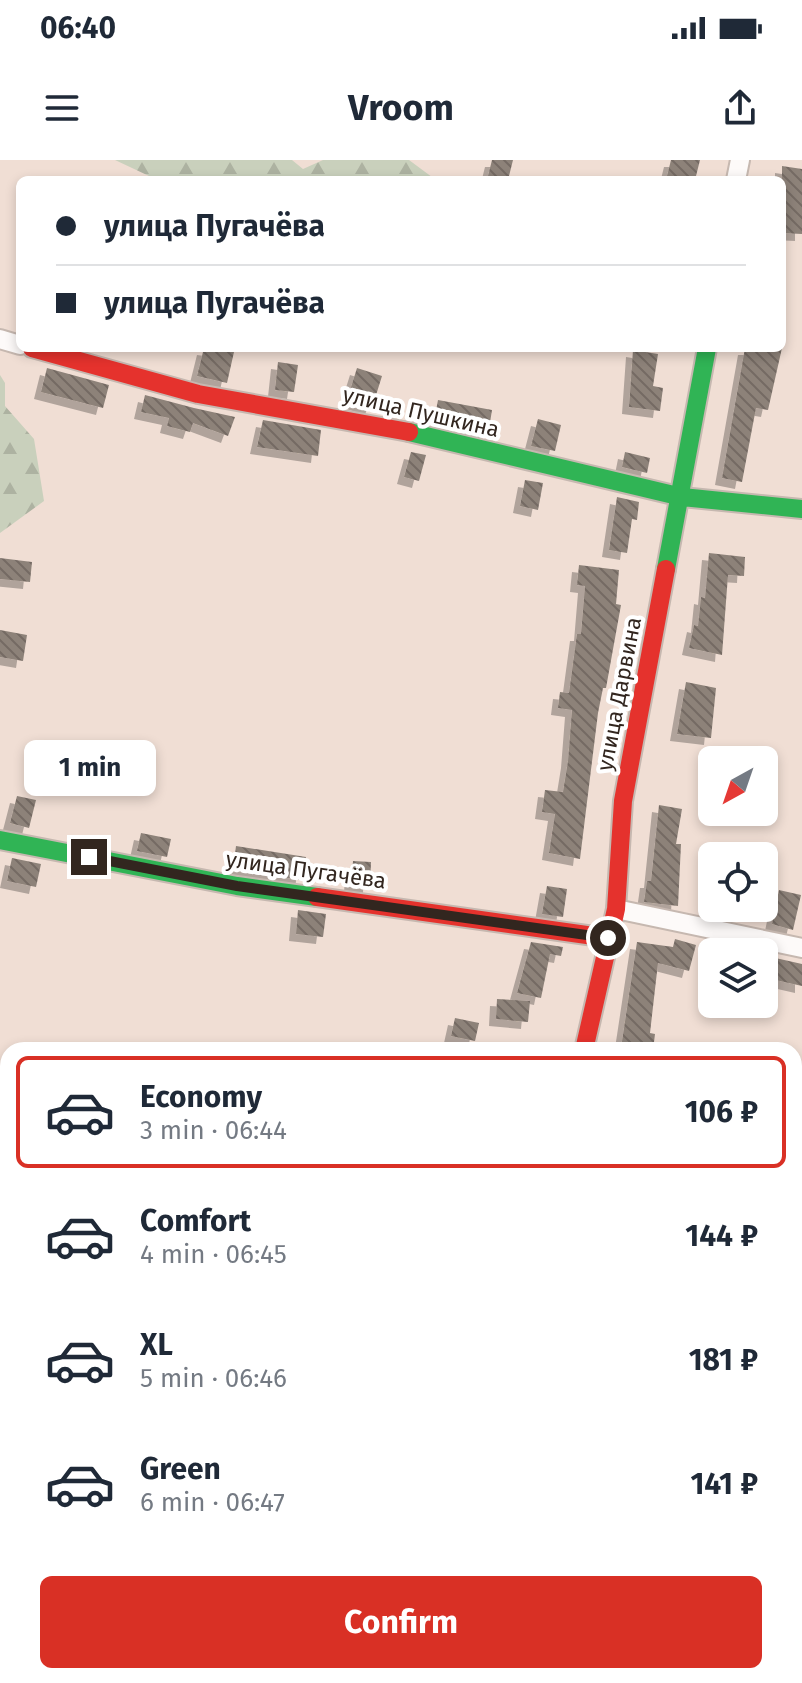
<!DOCTYPE html>
<html lang="en">
<head>
<meta charset="utf-8">
<style>
	:root { --surface:#fff; --page:#f6f6f7; --text:#1f2937; --muted:#747a83; --line:#e0e1e3; --accent:#d93025 }
	body { margin:0; font-family:"Fira Sans",sans-serif; background:var(--page); color:var(--text); height:100vh; display:flex; flex-direction:column; font-size:30px; white-space:nowrap }
	* { box-sizing:border-box; margin:0 }
	p { font-size:26px; color:var(--muted) }
	.icon { flex:none; width:44px; height:44px; fill:none; stroke:currentColor; stroke-width:2; stroke-linecap:round; stroke-linejoin:round }
	.map { position:relative; flex:1; overflow:hidden }
	.sheet { position:absolute; left:0px; top:882px; width:802px; height:642px; display:flex; flex-direction:column; background:var(--surface); border-radius:24px 24px 0 0; box-shadow:0 4px 12px #0003 }
	.sheet>* { flex:none }
	.banner { position:absolute; left:16px; top:16px; width:770px; height:176px; border-radius:12px; box-shadow:0 4px 12px #0003; display:grid; align-content:center; height:176px; padding:0 40px; background:var(--surface) }
	.needle { width:52px; rotate:220deg }
	.buttons { position:absolute; left:698px; top:586px; display:grid; gap:16px }
	.buttons a { display:grid; place-items:center; width:80px; height:80px; border-radius:12px; background:var(--surface); box-shadow:0 4px 12px #0003; font-size:40px }
	.end { position:absolute; width:36px; height:36px; margin:-18px; border:10px solid #32261f; background:#fff; box-shadow:0 0 0 4px #fff }
	.from { border-radius:50% }
	.bubble { position:absolute; height:56px; border-radius:12px; background:var(--surface); box-shadow:0 4px 12px #0003; font-size:26px; font-weight:700; line-height:56px; text-align:center }
	.banner b { display:flex; align-items:center; gap:28px; height:76px; font-size:30px }
	.banner b+b { border-top:2px solid var(--line) }
	.banner i { width:20px; height:20px; background:var(--text) }
	ul { padding:14px 0 0; list-style:none }
	li { display:flex; align-items:center; gap:24px; height:112px; margin:0 16px 12px; padding:0 24px; border:4px solid transparent; border-radius:12px }
	li div { flex:1 }
	li b { display:block; font-size:30px }
	li em { font-style:normal; font-weight:700 }
	li.on { border-color:var(--accent) }
	li>.icon { width:72px; height:72px; stroke-width:1.5 }
	.primary-button { display:flex; gap:16px; margin-top:auto; padding:16px 40px }
	.primary-button a { flex:1; height:92px; border-radius:12px; background:var(--accent); color:#fff; font-size:32px; font-weight:700; line-height:92px; text-align:center }
	.status { display:flex; justify-content:space-between; align-items:center; height:56px; padding:0 40px; background:var(--surface); direction:ltr }
	.status svg { height:22px; fill:currentColor }
	header { display:flex; justify-content:space-between; align-items:center; height:104px; padding:0 40px; background:var(--surface); font-size:36px; font-weight:700 }
	.map>svg:first-child { display:block }
	.forest { fill:url(#forest-firs) }
	.building { fill:url(#building-back-hatch); filter:url(#shadow) }
	.lines { fill:none; stroke-linecap:round; stroke-linejoin:round }
	.street-casing { stroke:#c6b8b0; stroke-width:22 }
	.fast-casing { stroke:#c6b8b0; stroke-width:22 }
	.slow-casing { stroke:#c6b8b0; stroke-width:22 }
	.jam-casing { stroke:#c6b8b0; stroke-width:22 }
	.path { stroke:#cac4c1; stroke-width:4; stroke-dasharray:4 6; stroke-linecap:butt }
	.street { stroke:#fdfaf9; stroke-width:18 }
	.fast { stroke:#30b455; stroke-width:18 }
	.slow { stroke:#ff9f0a; stroke-width:18 }
	.jam { stroke:#e5322d; stroke-width:18 }
	.route { stroke:#32261f; stroke-width:10 }
	.labels { text-anchor:middle; dominant-baseline:central; stroke-width:8; stroke-linejoin:round; paint-order:stroke }
	.street-label { font-size:22px; fill:#32261f; stroke:#fff }
</style>
</head>
<body>
<div class="status"><b>06:40</b><svg viewBox="0 0 49 12"><path d="M0 12V9h3v3zM5 12V6h3v6zM10 12V3h3v9zM15 12V0h3v12zM26 1h20v11H26zM47 4h2v5h-2z"/></svg></div>
<header><svg class="icon" aria-label="menu" viewBox="0 0 24 24"><path d="M4 6h16M4 12h16M4 18h16"/></svg>Vroom<svg class="icon" aria-label="share" viewBox="0 0 24 24"><path d="M12 15V3M7 8l5-5 5 5M5 13v7h14v-7"/></svg></header>
<div class="map">
<svg width="802" height="1523" viewBox="0 0 802 1523">
	<defs>
		<pattern id="forest-firs" width="22" height="20" patternUnits="userSpaceOnUse" patternTransform="scale(2)"><rect width="22" height="20" fill="#c9d0bc"/><path d="M5 1l3.5 6h-7zM16 11l3.5 6h-7z" fill="#adb2a1"/></pattern>
		<pattern id="building-back-hatch" width="6" height="6" patternUnits="userSpaceOnUse" patternTransform="scale(2)"><rect width="6" height="6" fill="#8d8279"/><path d="M-1 5l2 2M0 0l6 6M5-1l2 2" fill="none" stroke="#746a63"/></pattern>
		<filter id="shadow"><feDropShadow dx="-7" dy="7" stdDeviation="0" flood-color="#0004"/></filter>
	</defs>
	<rect width="100%" height="100%" fill="#f0ded4"/>
	<path class="forest" d="M115,0H292L303,9L323,0H409L436,20H149V16Z
		M0,215L5,223V246L34,279L44,341L0,373Z"/>
	<path class="building" d="M492,0H513L508,20H487Z
		M671,0H700L695,20H666Z
		M782,6L802,9V74L782,73Z
		M204,188L234,192L227,223L197,216Z
		M745,188H782L768,250L756,248L742,322L722,318Z
		M633,190L658,194L653,226L663,228L660,251L629,247Z
		M278,202L298,205L294,232L275,230Z
		M47,208L109,225L103,248L41,232Z
		M357,208L382,216L372,248L347,240Z
		M145,235L194,248L235,257L228,276L193,263L190,272L167,266L169,258L141,252Z
		M438,240L492,250L488,275L467,271L469,263L435,256Z
		M538,259L561,265L555,291L531,286Z
		M263,260L321,270L318,296L257,287Z
		M411,292L426,295L419,321L404,317Z
		M625,292L650,298L647,313L622,307Z
		M525,320L543,323L538,350L520,346Z
		M617,337L639,342L637,360L632,359L627,393L609,390Z
		M709,393L745,397L744,416L728,415L722,495L689,488L694,465L698,466L701,437L705,438Z
		M0,398L32,402L30,422L0,419Z
		M579,405L619,410L616,444L621,445L606,528H603L598,553L580,699L549,693L555,654L542,652L545,630L563,632L568,601L572,550L558,548L560,532L569,533L577,474H581L585,426L577,425Z
		M0,470L27,475L23,501L0,497Z
		M686,522L716,528L711,578L677,574Z
		M17,636L36,640L29,668L10,663Z
		M659,645L682,649L676,684H681L678,746L644,742L647,721H651Z
		M141,673L171,679L167,697L137,691Z
		M236,686L306,697L302,720L233,710Z
		M12,698L41,704L36,727L7,721Z
		M353,701L371,702L370,726L351,725Z
		M547,726L567,729L563,757L542,754Z
		M779,730L801,735L793,770L772,764Z
		M298,750L326,754L323,777L296,774Z
		M675,779L696,785L689,811L658,803L650,873L655,874L653,890L621,888L637,782L673,787Z
		M531,782L563,787L561,796L550,794L541,838L517,833Z
		M771,797L802,804V826L767,818Z
		M497,839L530,841L528,862L496,859Z
		M455,858L479,863L475,881L451,876Z"/>
	<g class="lines">
		<defs>
			<path id="street" d="M736,20L740,0
				M0,179L20,185
				M616,749L802,788
				M0,1047L8,1048
				M0,1139L8,1140
				M794,1341L802,1321
				M489,1523V1516"/>
			<path id="fast" d="M409,272L682,337L802,349
				M666,409L707,188
				M0,680L237,726L317,737"/>
			<path id="slow" d="M794,1396L802,1389"/>
			<path id="jam" d="M32,188L198,234L409,272
				M317,737L608,778
				M584,890L616,749L623,641L666,409
				M668,1523L674,1516"/>
		</defs>
		<use href="#street" class="street-casing"/>
		<use href="#fast" class="fast-casing"/>
		<use href="#slow" class="slow-casing"/>
		<use href="#jam" class="jam-casing"/>
		<path class="path" d="M413,1523L418,1516"/>
		<use href="#street" class="street"/>
		<use href="#fast" class="fast"/>
		<use href="#slow" class="slow"/>
		<use href="#jam" class="jam"/>
	</g>
	<g class="lines">
		<path class="route" d="M89,697L237,726L608,778"/>
	</g>
	<g class="labels">
		<g class="street-label">
			<text transform="translate(421 252) rotate(13)">улица Пушкина</text>
			<text transform="translate(619 534) rotate(-79)">улица Дарвина</text>
			<text transform="translate(306 710) rotate(8)">улица Пугачёва</text>
		</g>
	</g>
</svg>
<div class="buttons">
<a><svg class="needle" viewBox="-14 -14 28 28"><path d="M0-13l5 13h-10z" fill="#e53935"/><path d="M0 13l5-13h-10z" fill="#747a83"/></svg></a>
<a><svg class="icon" aria-label="locate" viewBox="0 0 24 24"><circle cx="12" cy="12" r="6"/><path d="M12 2v4M12 18v4M2 12h4M18 12h4"/></svg></a>
<a><svg class="icon" aria-label="layers" viewBox="0 0 24 24"><path d="M12 4l9 5-9 5-9-5zM3 14l9 5 9-5"/></svg></a>
</div>
<i class="end from" style="left:608px;top:778px"></i>
<i class="end" style="left:89px;top:697px"></i>
<div class="bubble" style="left:24px;top:580px;width:132px">1 min</div>
<div class="banner">
<b><i class="from"></i>улица Пугачёва</b>
<b><i></i>улица Пугачёва</b>
</div>
<section class="sheet">
<ul>
<li class="on"><svg class="icon" aria-label="car" viewBox="0 0 24 24"><path d="M5 17H2v-5l4-1 3-4h7l3 4 3 1v5h-3M9 17h6M6 11h13"/><circle cx="7" cy="17" r="2"/><circle cx="17" cy="17" r="2"/></svg><div><b>Economy</b><p>3 min · 06:44</p></div><em>106 ₽</em></li>
<li><svg class="icon" aria-label="car" viewBox="0 0 24 24"><path d="M5 17H2v-5l4-1 3-4h7l3 4 3 1v5h-3M9 17h6M6 11h13"/><circle cx="7" cy="17" r="2"/><circle cx="17" cy="17" r="2"/></svg><div><b>Comfort</b><p>4 min · 06:45</p></div><em>144 ₽</em></li>
<li><svg class="icon" aria-label="car" viewBox="0 0 24 24"><path d="M5 17H2v-5l4-1 3-4h7l3 4 3 1v5h-3M9 17h6M6 11h13"/><circle cx="7" cy="17" r="2"/><circle cx="17" cy="17" r="2"/></svg><div><b>XL</b><p>5 min · 06:46</p></div><em>181 ₽</em></li>
<li><svg class="icon" aria-label="car" viewBox="0 0 24 24"><path d="M5 17H2v-5l4-1 3-4h7l3 4 3 1v5h-3M9 17h6M6 11h13"/><circle cx="7" cy="17" r="2"/><circle cx="17" cy="17" r="2"/></svg><div><b>Green</b><p>6 min · 06:47</p></div><em>141 ₽</em></li>
</ul>
<div class="primary-button"><a>Confirm</a></div>
</section>
</div>
</body>
</html>
